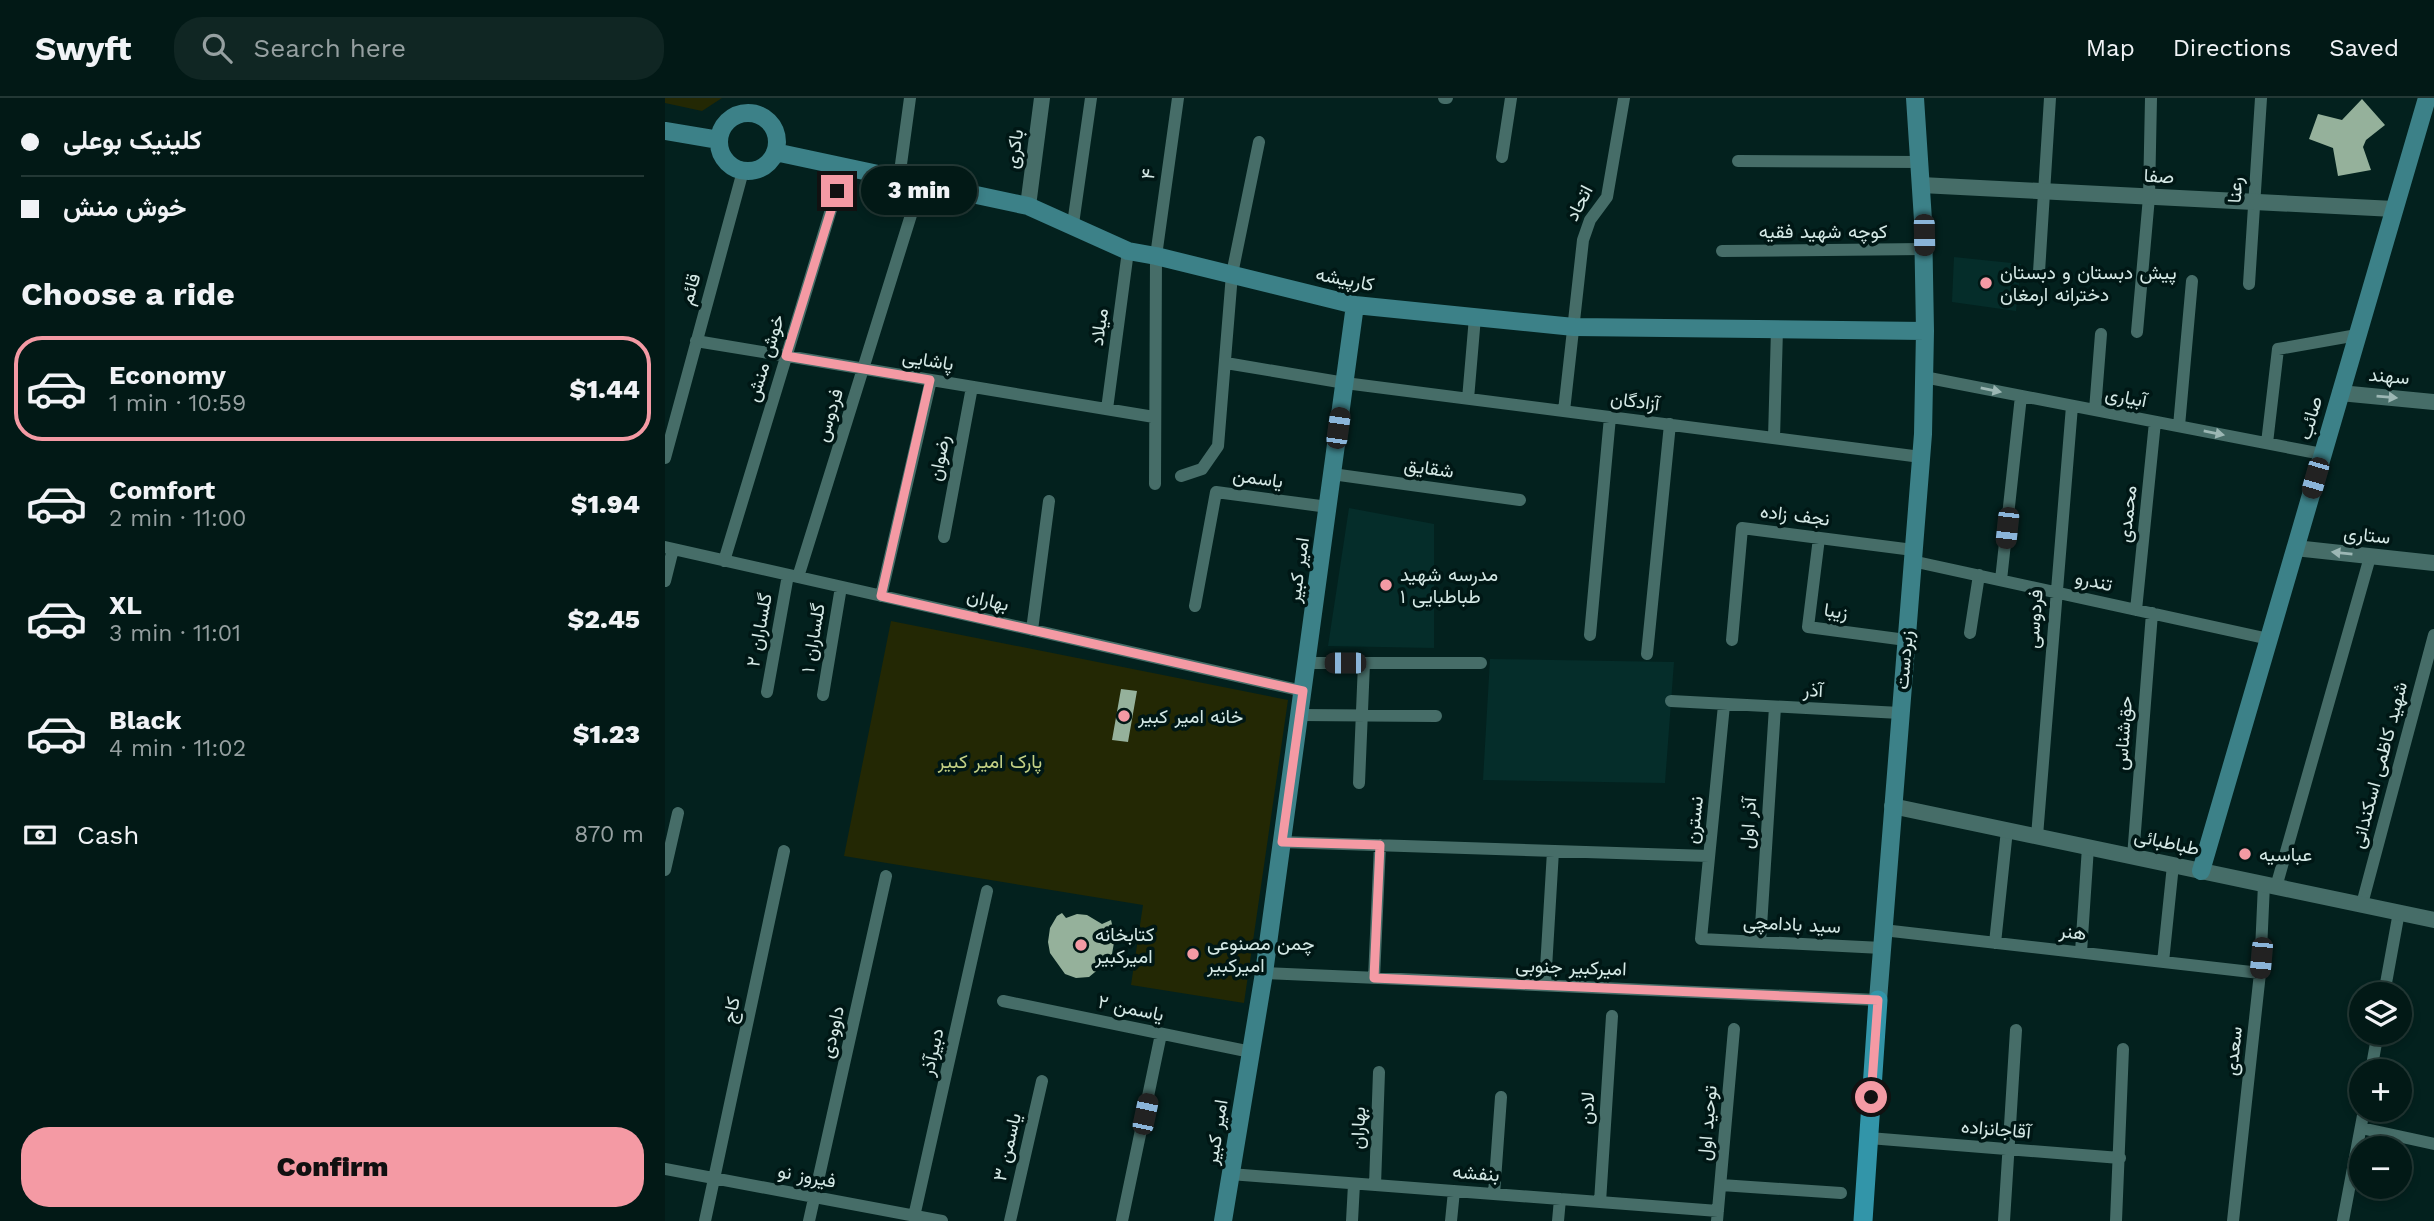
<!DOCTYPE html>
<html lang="en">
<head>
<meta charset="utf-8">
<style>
	:root { --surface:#021916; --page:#102623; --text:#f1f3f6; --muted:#96a0a1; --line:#233835; --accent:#f49aa4 }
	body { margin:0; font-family:"Work Sans",Vazirmatn,sans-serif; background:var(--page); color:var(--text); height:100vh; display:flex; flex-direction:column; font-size:26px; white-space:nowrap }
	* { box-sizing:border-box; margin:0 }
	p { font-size:23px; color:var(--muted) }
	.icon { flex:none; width:38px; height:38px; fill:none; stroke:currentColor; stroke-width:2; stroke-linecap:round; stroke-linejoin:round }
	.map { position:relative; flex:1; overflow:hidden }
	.side { display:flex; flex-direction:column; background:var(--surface); width:665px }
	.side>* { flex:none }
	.top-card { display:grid; align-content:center; height:154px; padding:0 21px; background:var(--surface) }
	.fabs { position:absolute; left:1684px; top:884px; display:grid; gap:14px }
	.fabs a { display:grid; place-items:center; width:63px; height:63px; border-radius:50%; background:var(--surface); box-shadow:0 4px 10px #0003,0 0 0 2px var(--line); font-size:35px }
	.end { position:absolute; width:32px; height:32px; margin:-16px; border:9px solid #f49aa4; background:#111; box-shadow:0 0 0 4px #111 }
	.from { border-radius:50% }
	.bubble { position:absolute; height:49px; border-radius:24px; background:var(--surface); box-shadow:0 4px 10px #0003,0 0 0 2px var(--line); font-size:23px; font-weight:800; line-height:49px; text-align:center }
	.car { position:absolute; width:21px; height:42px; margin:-21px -10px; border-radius:9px; box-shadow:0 0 5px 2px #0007; background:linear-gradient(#222 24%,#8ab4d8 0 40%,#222 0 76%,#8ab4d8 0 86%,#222 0) }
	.top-card b { display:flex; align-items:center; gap:24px; height:66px; font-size:26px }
	.top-card b+b { border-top:2px solid var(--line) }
	.top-card i { width:18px; height:18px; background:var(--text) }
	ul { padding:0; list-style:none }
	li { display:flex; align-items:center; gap:21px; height:105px; margin:0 14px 10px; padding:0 7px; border:4px solid transparent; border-radius:28px }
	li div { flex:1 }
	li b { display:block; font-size:26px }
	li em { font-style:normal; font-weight:800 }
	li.current { border-color:var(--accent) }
	li>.icon { width:63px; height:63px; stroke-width:1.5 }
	h2 { padding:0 21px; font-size:32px; line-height:84px }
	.pay { display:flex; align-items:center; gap:18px; height:77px; padding:0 21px; font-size:26px }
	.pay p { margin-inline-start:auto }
	.action { display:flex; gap:14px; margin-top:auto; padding:14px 21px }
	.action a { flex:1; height:80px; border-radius:28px; background:var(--accent); color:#111; font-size:28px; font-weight:800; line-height:80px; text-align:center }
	header { display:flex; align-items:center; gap:42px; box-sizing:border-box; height:98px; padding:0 35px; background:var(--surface); border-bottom:2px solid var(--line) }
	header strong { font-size:33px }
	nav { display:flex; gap:38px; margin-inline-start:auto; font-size:24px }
	.search { width:490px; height:63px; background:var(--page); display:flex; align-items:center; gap:18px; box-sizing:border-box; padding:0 24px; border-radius:28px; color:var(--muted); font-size:26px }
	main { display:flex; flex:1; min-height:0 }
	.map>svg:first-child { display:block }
	.built { fill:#052d2a }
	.green { fill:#232804 }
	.building { fill:#95b19b }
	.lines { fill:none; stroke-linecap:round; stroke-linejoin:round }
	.minor { stroke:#466d68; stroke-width:12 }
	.tertiary { stroke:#466d68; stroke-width:16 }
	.secondary { stroke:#3c8188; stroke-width:18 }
	.primary { stroke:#3295a9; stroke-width:19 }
	.oneway { fill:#9cb7b4 }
	.route { stroke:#f49aa4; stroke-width:9 }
	.poi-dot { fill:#f49aa4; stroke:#001715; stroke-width:2.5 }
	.labels { text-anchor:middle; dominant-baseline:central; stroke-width:7; stroke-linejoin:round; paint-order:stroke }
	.street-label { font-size:19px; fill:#d5e9e6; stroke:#001715 }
	.poi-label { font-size:19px; fill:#d5e9e6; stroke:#001715; text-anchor:start }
	.park-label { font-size:19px; fill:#c3d185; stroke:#001715 }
</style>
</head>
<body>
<header>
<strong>Swyft</strong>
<div class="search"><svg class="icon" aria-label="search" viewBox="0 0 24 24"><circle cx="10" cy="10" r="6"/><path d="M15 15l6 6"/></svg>Search here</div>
<nav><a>Map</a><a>Directions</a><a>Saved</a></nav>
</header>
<main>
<section class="side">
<div class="top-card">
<b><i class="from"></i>کلینیک بوعلی</b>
<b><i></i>خوش منش</b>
</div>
<h2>Choose a ride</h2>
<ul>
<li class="current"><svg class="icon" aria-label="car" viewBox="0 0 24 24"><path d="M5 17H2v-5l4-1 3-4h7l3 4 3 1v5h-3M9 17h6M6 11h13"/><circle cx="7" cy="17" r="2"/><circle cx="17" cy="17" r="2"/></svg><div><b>Economy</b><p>1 min · 10:59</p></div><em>$1.44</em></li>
<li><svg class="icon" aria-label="car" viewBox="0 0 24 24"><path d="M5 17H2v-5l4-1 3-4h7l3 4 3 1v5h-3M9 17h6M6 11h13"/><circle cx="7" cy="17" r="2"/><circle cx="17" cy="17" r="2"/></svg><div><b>Comfort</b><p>2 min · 11:00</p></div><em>$1.94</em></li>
<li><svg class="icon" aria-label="car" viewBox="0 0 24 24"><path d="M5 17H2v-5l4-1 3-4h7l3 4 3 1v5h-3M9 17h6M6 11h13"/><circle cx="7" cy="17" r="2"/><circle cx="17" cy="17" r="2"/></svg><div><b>XL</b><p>3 min · 11:01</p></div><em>$2.45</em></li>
<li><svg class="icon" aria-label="car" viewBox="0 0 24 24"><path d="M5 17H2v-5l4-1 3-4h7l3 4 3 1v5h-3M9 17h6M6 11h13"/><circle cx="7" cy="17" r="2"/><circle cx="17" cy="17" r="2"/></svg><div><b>Black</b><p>4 min · 11:02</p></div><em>$1.23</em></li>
</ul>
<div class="pay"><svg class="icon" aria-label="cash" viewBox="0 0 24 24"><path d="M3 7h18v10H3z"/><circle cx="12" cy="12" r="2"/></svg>Cash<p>870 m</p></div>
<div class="action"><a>Confirm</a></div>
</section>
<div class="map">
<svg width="1769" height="1123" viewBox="0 0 1769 1123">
	<rect width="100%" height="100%" fill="#03211e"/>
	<path class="built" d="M1289,159L1356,166L1351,213L1287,204Z
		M684,410L769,426V550L663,548Z
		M825,561L1009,564L1000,685L818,682Z"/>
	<path class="green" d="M0,0H57L37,13L0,5Z
		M226,523L623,602L579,905L466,887L478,807L179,758Z"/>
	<path class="building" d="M1697,1L1720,27L1701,42L1698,49L1706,72L1673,78L1668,50L1644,41L1653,16L1677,22Z
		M456,591L472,593L463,644L447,642Z
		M397,815L401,820L412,816L422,817L437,826L446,822L450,839L447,856L441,865L424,879L411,880L400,876L385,855L383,844L385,830L392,818Z"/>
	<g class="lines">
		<path class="minor" d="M779,0H782
			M837,59L846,0
			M1073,63L1255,64
			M234,81L245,0
			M408,126L426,0
			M1057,153L1259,151
			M1374,174L1385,0
			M1584,186L1596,0
			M1472,234L1484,99L1486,0
			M31,243L489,319
			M561,265L680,285L1256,359
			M1259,279L1657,356
			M803,301L810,219
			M442,311L463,153
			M1430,312L1436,236
			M899,313L918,142L925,122L942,99L959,0
			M1514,328L1527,183
			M1109,340L1112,231
			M1602,345L1613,251L1692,237
			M0,360L78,73
			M667,376L855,402
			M516,378L537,371L553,348L567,176L594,44
			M490,386L491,158L513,0
			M279,439L307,289
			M1154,440L1143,529L1241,542
			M0,449L638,593
			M59,463L179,69
			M1247,463L1604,541
			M133,479L256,85
			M1336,482L1356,298
			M0,483L8,451
			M216,498L266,282
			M530,508L551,394L663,409
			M1471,512L1490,324
			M367,532L384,403
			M1305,535L1314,477
			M925,537L945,319
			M1067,542L1077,430L1248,452
			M982,556L1005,326
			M642,565H816
			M102,594L123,477
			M158,597L176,489
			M1006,603L1235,615
			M1059,607L1036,841L1217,850
			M635,617L771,618
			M694,685L699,565
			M1372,738L1407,308
			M617,744L1044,758
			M1468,759L1487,515
			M0,772L13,715
			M1611,789L1705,459
			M1697,806L1769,537
			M1218,832L1595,875
			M1095,844L1110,609
			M1330,845L1342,732
			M1416,854L1423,749
			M1498,864L1508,767
			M599,875L1213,902
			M709,880L715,747
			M880,887L888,753
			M1719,896L1734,814
			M338,903L586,954
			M1706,973L1713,934
			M1696,1030L1769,1046
			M1204,1040L1455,1060
			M0,1071L277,1123
			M565,1076L1053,1113
			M710,1087L714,974
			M1056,1087L1176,1095
			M829,1096L836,999
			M935,1104L947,918
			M40,1123L119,753
			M144,1123L221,778
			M248,1123L322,793
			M345,1123L377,983
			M457,1123L496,936
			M687,1123L689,1086
			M786,1123L789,1093
			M893,1123L895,1101
			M1052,1123L1069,931
			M1339,1123L1351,932
			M1451,1123L1458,951
			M1568,1123L1595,875L1599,786
			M1678,1123L1699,1012"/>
		<path class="tertiary" d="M1256,87L1729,111
			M363,108L377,0
			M1675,295L1769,304
			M1630,450L1769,465
			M1227,708L1769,822"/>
		<path class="secondary" d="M54 44a29 29 0 1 1 58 0a29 29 0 1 1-58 0Z
			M0,33L54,42
			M110,54L363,108L463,153L491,158L690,207L909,229L1260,233
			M1536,773L1762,0
			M1213,902L1258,336L1260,233L1258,122L1250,0
			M558,1123L599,875L690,207"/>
		<path class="primary" d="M1198,1123L1213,902"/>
	</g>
	<defs><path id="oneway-solid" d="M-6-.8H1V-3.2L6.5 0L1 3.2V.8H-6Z" transform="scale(1.75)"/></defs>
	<g class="oneway">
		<use href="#oneway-solid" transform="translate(1326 292) rotate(11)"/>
		<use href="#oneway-solid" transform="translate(1722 299) rotate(5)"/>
		<use href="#oneway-solid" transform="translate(1549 335) rotate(11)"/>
		<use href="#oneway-solid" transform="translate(1677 455) rotate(-174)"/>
	</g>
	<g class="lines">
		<path class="route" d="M172,93L121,258L265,282L216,498L638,593L617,744L715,747L709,880L1213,902L1206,999"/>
	</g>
	<g class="poi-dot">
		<circle cx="1321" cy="185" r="7"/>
		<circle cx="721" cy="487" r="7"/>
		<circle cx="459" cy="618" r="7"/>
		<circle cx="1580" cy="756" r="7"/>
		<circle cx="416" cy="847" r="7"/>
		<circle cx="528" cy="856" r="7"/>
	</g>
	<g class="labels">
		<g class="street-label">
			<text transform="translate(349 51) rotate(-82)">باکری</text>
			<text transform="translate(483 76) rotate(-82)">۴</text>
			<text transform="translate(1494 78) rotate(3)">صفا</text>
			<text transform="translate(1570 92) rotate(-86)">رعنا</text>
			<text transform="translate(914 105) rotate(-63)">اتحاد</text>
			<text x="1158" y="133">کوچه شهید فقیه</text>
			<text transform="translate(680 181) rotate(11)">کارپیشه</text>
			<text transform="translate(25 191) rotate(-74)">قائم</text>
			<text transform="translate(434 229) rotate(-82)">میلاد</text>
			<text transform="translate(100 260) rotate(-73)">خوش منش</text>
			<text transform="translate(263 262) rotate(9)">پاشایی</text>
			<text transform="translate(1724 278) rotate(5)">سهند</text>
			<text transform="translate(1461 299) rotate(11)">آبیاری</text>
			<text transform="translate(970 303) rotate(7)">آزادگان</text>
			<text transform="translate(164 317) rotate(-73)">فردوس</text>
			<text transform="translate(1645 320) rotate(-74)">صائب</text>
			<text transform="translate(274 360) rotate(-79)">رضوان</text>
			<text transform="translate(764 370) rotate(8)">شقایق</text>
			<text transform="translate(593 380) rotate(8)">یاسمن</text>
			<text transform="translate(1462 416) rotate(-84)">محمدی</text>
			<text transform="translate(1130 417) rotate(7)">نجف زاده</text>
			<text transform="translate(1702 437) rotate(6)">ستاری</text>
			<text transform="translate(633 472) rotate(-82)">امیر کبیر</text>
			<text transform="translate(1429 483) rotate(12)">تندرو</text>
			<text transform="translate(323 502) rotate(13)">بهاران</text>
			<text transform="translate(1171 513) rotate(8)">زیبا</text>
			<text transform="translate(1369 521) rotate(-86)">فردوسی</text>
			<text transform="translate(94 532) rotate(-80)">گلساران ۲</text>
			<text transform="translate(148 540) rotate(-81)">گلساران ۱</text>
			<text transform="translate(1239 562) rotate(-85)">زبردست</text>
			<text transform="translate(1148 592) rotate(3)">آذر</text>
			<text transform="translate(1458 635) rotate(-86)">حق‌شناس</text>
			<text transform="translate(1714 667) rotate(-75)">شهید کاظمی اسکندانی</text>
			<text transform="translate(1029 722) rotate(-84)">نسترن</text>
			<text transform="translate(1083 725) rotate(-86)">آذر اول</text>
			<text transform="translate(1502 744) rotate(12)">طباطبائی</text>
			<text transform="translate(1127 826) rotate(3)">سید بادامچی</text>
			<text transform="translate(1408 834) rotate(7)">هنر</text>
			<text transform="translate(906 869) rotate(2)">امیرکبیر جنوبی</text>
			<text transform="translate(466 910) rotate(12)">یاسمن ۲</text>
			<text transform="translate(66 912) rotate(-78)">کاج</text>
			<text transform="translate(167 934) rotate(-77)">داوودی</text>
			<text transform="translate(1568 953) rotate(-84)">سعدی</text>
			<text transform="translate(267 954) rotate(-77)">دبیرآذر</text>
			<text transform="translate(922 1010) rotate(-86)">لادن</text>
			<text transform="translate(1042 1025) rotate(-85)">توحید اول</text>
			<text transform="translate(693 1030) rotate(-88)">بهاران</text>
			<text transform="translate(1331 1031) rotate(5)">آقاجانزاده</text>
			<text transform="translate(551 1034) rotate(-81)">امیر کبیر</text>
			<text transform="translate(342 1049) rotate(-77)">یاسمن ۳</text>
			<text transform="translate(811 1075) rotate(4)">بنفشه</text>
			<text transform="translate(142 1078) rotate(11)">فیروز نو</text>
		</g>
		<g class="poi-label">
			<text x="1335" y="174">پیش دبستان و دبستان<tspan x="1335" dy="22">دخترانه ارمغان</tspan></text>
			<text x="735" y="476">مدرسه شهید<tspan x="735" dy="22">طباطبایی ۱</tspan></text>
			<text x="473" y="618">خانه امیر کبیر</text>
			<text x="1594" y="756">عباسیه</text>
			<text x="430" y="836">کتابخانه<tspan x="430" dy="22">امیرکبیر</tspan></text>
			<text x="542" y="845">چمن مصنوعی<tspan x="542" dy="22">امیرکبیر</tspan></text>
		</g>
		<g class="park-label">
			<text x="325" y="663">پارک امیر کبیر</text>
		</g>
	</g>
</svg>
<div class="fabs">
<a><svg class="icon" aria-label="layers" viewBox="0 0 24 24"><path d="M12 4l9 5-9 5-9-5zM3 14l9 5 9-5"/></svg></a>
<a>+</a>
<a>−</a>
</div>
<i class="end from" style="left:1206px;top:999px"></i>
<i class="end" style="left:172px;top:93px"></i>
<div class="bubble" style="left:196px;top:68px;width:116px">3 min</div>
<i class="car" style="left:1259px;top:137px;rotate:179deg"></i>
<i class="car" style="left:673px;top:330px;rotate:8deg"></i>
<i class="car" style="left:1650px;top:380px;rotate:196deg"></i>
<i class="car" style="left:1342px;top:430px;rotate:186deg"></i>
<i class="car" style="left:680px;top:565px;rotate:270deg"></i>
<i class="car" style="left:1596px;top:860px;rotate:185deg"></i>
<i class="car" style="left:480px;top:1016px;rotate:12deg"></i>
</div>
</main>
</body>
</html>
